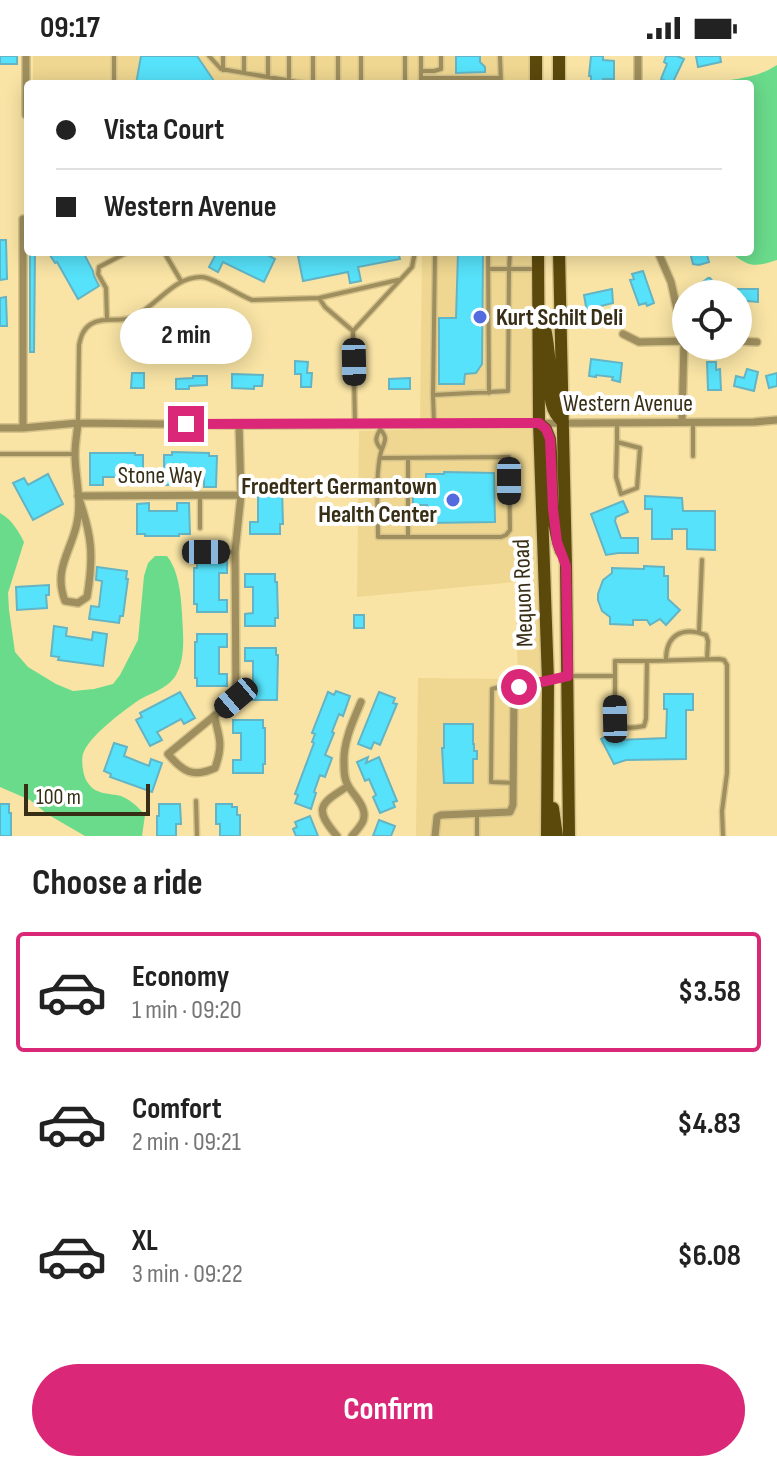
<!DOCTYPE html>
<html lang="en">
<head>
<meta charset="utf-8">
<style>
	:root { --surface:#fff; --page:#f2f2f2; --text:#222; --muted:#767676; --line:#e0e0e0; --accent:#db2777 }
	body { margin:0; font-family:"Sofia Sans Condensed",sans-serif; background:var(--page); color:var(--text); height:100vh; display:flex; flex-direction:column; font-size:30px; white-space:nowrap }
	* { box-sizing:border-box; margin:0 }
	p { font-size:26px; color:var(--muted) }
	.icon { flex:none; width:44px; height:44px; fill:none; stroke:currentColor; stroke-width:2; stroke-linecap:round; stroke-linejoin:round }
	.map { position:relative; height:780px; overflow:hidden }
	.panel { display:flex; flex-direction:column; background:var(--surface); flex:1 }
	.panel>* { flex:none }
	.top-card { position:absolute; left:24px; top:24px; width:730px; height:176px; border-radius:8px; box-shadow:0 4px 20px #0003; display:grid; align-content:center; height:176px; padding:0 32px; background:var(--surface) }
	.fabs { position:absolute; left:672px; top:224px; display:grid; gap:16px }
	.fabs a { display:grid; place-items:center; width:80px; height:80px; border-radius:50%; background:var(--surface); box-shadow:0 4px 20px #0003; font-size:40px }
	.scale { position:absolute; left:24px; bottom:20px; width:126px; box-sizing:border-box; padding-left:8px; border:4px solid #372e15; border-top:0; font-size:22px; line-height:28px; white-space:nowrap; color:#372e15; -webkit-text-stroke:6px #fff; paint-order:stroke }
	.end { position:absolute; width:36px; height:36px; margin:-18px; border:10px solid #db2777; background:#fff; box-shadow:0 0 0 4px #fff }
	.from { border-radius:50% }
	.bubble { position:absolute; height:56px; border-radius:28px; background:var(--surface); box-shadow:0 4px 20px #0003; font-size:26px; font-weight:700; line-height:56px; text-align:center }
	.car { position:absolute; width:24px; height:48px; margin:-24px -12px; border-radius:10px; box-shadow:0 0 6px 2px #0007; background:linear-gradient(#222 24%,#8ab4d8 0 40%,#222 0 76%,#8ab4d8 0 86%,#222 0) }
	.top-card b { display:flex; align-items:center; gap:28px; height:76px; font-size:30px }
	.top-card b+b { border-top:2px solid var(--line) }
	.top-card i { width:20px; height:20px; background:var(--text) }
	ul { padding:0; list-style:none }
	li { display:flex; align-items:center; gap:24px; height:120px; margin:0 16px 12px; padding:0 16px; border:4px solid transparent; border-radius:8px }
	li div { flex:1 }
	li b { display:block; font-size:30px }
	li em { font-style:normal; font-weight:700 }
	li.on { border-color:var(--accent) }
	li>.icon { width:72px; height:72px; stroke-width:1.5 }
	h2 { padding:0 32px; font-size:36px; line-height:96px }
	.cta { display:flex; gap:16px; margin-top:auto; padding:16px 32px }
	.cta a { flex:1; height:92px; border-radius:48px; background:var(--accent); color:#fff; font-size:32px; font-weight:700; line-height:92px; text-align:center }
	.status { display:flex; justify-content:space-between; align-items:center; height:56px; padding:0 40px; background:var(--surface); direction:ltr }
	.status svg { height:22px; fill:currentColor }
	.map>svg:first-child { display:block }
	.built { fill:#efd791 }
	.water { fill:#6adb8b }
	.building { fill:#56e2fa; stroke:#63b4c4; stroke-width:2 }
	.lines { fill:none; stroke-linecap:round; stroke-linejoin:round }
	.service-casing { stroke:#d6c38b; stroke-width:7 }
	.minor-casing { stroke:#d6c38b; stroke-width:10 }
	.primary-casing { stroke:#d6c38b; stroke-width:15 }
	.service { stroke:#9f8f5e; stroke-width:4 }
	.minor { stroke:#9f8f5e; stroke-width:7 }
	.primary { stroke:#5b490c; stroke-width:12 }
	.route { stroke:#db2777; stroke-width:10 }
	.poi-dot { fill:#546be0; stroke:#fff; stroke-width:3 }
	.labels { text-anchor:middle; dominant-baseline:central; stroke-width:8; stroke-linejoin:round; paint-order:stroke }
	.poi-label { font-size:24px; font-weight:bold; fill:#372e15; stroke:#fff; text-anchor:start }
	.street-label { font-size:24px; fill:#372e15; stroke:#fff }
</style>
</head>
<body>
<div class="status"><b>09:17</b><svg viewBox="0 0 49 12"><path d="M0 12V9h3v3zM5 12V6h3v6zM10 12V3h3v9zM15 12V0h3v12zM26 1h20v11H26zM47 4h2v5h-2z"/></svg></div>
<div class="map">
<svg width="777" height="780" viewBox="0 0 777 780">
	<rect width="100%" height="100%" fill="#f9e4a5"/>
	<path class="built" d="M33,0H529V28H33Z
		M422,196H530L533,392L538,460L542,597L543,747L541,780H416L418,622L518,623L515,526L357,541L359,375L408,374L420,371Z"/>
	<path class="water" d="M777,9V204C756,211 748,212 731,196H750V28H712C738,21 753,24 777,9Z
		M0,457C12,464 18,474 24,486L8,537L9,554L15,596L28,611L56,628L73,635L94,633L113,628L120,619L138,584L144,520L148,507L155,500H167C179,515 181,540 182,558C183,578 186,601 176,619C167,634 149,637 136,646C121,657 89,680 83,698C81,705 83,721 88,727C96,739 109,737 121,740C131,744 138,751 145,759L142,780H85L47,758L30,744L0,731Z"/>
	<path class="building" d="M0,0H17V8H0Z
		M141,0H197L216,28H136Z
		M456,0H480V6L485,11V16L456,17Z
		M591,0H603V4L614,5V23H603V28H591V20H589Z
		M666,0H677L684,3L672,28L661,23L667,8L664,6Z
		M696,0H720L721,6L698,11Z
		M0,184H6L7,223L0,224Z
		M30,196H35L34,296H30Z
		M48,196H83L93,215L94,220L99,230L78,243L57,206L55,207Z
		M217,196H262L275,203L264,226L223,206L218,216L209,211Z
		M316,196H398L400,203L358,211L361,225L350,227L348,216L303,225L298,200Z
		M458,196H483L482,308L476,317L465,318L464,328H439V262H456Z
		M690,196H706L709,206L699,209L693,208Z
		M643,215L654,247L647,250L646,247L639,249L630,224L634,223L632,218Z
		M708,222H710L723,238H705L699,229Z
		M612,233L613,247L597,251L598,260L588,262L584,239Z
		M738,233H758V246L747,245L746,256L738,255Z
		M6,241L7,270H0V242Z
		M591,303L622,307L620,326L612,324L613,321L596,319V321L589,320Z
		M295,305L308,306L307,317H312L311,331H301V318H295Z
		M707,306H716V314L720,313L721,334H708Z
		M747,313L758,316L754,335L734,330L736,320L744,322Z
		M132,317H144V332H131Z
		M777,317V330L769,332L766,320Z
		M232,318L263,319L262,330H254V333L232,332Z
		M193,320H207V329L189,330V333H176V323L193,322Z
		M410,322V333H389V323Z
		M172,396L209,397V400H217L216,431H204V421L176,420V429H164V399H172Z
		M90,397H135V399H143V429H131V421H103V429H90Z
		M444,416L494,417L495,466L427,467V449H413V440H427L426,418H444Z
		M48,418L63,448L33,464L13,427L24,422L28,429Z
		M250,426H280V433H282L283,468H280V478H250V466H258V438H250Z
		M645,440L682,442L683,455H715V494L687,493V473H672V483H652V453H645Z
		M623,445L628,456L616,461L615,465L621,482H638V497H618L606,499L591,458Z
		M149,447V455H177V447H189L190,478H179V480H145V478H137V448Z
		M197,504H227V517H219V544H227V556H197V548H194V512H197Z
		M644,510L664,511V520H668V543L680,554L666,569L660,563L650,569L647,564H633V569L610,568V561L602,555L598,544V538L603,524L612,517V512L644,513Z
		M97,511L127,515L126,523H128L123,560H120L119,567L89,563L91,550L99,551L102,525L96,524Z
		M245,518H275V526H277L278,562H275V570H245V558L253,557V531H245Z
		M49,529V539H46L47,552L17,554L16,531Z
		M354,559H364V572H354Z
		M54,570L67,572L66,580L92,584L93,576L107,578L103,610L58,604L59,601L51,600Z
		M197,578H227V591H219V618H227V630H197V622H195V586H197Z
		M245,592H276V599H278L277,644H245V632H253V605H245Z
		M336,635L350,640L343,660L339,658L332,676L334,677L325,699L332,702L325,721L320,719L314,736L316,737L311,753L295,747L298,739L295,738L314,687L312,686L315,678L312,677L328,636L334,639Z
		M180,636L195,662L184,668L181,663L157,676L162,684L150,690L136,664L142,661L140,657Z
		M379,636L395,642L393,647L397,648L380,689L374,686L371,693L358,688Z
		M664,638H693V654H686V703L626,704L614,708L601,683L612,677L618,684L666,682L667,653H664Z
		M233,664H263V672H265V708H263V717H233V704H241V677H233Z
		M444,668H473V688H474V695H477V703H473V727H444L442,692H444Z
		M114,687L127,691L124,700L149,710L151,703L162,707L152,736L110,721L111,718L104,715Z
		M368,701L366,707L379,701L397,745L393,746L395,751L380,757L373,741L376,739L369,723L365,725L357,706Z
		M0,748H9V757H11V780H0Z
		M159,748H180L181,768H176V780H157V760H159Z
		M216,748H232V751H237V759H240V780H220V768H216Z
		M310,760L318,780H296L293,773L297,771L295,766Z
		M379,764L395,770L391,780H373Z"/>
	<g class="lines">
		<defs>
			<path id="service" d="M114,0V28
				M209,0L221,13L309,28
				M223,0V14
				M268,0V21
				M338,0V28
				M361,0V28
				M405,0V28
				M500,0L501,28
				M421,15H434L441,13V0
				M244,17V0
				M421,22H501
				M289,25V0
				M313,28V0
				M421,28V0
				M164,196L181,225
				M435,196L433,339L508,335L509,213H536
				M488,196L489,337
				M489,213H509L510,196
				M319,242L398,224
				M107,264L106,232L98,218L99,211L128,196
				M433,339L434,367
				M693,366V400
				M78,367L79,289C81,280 83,273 91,268C104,260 120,267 133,261C157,250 173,221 201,221C213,221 238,239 252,244L319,242L325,251L353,275
				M355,368L353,275L412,211L415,196
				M380,373C389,383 384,386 381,396C375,418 378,457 378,481H501L506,479L510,474L509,401L380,402
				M380,374C375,382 375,386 381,393
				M617,386L640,392L637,432L621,438L616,421Z
				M617,386V366
				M0,398H75
				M408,403V481
				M200,439V472
				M206,496H235
				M699,576L702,504
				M666,604C666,579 682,570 706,579L708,585L707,603
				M615,605H647L646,663L644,670C635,672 627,673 618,670L615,663Z
				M647,605L719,603L724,604L727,609V717L722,755L723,780
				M550,624L568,620H614
				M513,727L491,726L492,633L500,631L514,635
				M196,745L197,780
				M477,780V758"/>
			<path id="minor" d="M26,0V59
				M638,0V28
				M658,196L671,226L684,285L682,366
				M623,278L639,286L686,285
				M738,285L757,286
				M78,367C77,377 75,388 75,398C75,421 82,444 77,467C71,496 53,513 65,545L78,547L87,541C94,500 92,479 78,440
				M0,372H23L78,367L239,369L754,366L777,364
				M23,372V163
				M78,440L241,439
				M214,660C220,682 223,690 215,712C193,722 183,716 168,698L236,642L235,496L241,439L239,369
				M337,780C313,752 320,748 348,730
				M352,780C356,775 361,770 363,765C368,752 355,741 349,731C344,724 344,715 344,707C343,686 353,665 361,646
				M435,780L437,761L441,759L510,756L513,749L514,635L519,631L548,625"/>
			<path id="primary" d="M536,0V28
				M559,0V28
				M538,196L539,367L548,625L547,780
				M559,196L566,510L569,780
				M545,272C548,285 549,298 550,311C551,331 546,352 563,366
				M539,367L546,373L550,383C554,420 548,460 561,495
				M553,752L557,780"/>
		</defs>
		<use href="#service" class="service-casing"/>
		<use href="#minor" class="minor-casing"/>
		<use href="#primary" class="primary-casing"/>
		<use href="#service" class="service"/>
		<use href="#minor" class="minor"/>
		<use href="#primary" class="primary"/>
	</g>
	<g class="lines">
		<path class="route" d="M186,368L539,367L546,373L550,383L553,453L557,486L566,510L568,620L519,631"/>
	</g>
	<g class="poi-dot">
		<circle cx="480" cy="261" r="8"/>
		<circle cx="453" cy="444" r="8"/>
	</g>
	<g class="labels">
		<g class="poi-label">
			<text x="496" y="261">Kurt Schilt Deli</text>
			<text x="437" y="430" text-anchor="end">Froedtert Germantown<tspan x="437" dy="28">Health Center</tspan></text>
		</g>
		<g class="street-label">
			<text x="628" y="347">Western Avenue</text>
			<text x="160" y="419">Stone Way</text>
			<text transform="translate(523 537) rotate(-92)">Mequon Road</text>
		</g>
	</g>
</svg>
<div class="fabs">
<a><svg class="icon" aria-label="locate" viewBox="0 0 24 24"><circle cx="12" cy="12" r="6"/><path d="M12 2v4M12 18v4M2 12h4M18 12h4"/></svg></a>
</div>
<div class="scale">100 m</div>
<i class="end from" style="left:519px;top:631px"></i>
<i class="end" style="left:186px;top:368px"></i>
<div class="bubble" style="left:120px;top:252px;width:132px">2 min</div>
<i class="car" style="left:354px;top:306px;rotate:179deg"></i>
<i class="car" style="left:509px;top:425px;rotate:180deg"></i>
<i class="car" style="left:206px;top:496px;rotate:90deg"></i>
<i class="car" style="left:236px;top:642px;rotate:230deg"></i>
<i class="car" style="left:615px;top:663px;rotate:359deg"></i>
<div class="top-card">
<b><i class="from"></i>Vista Court</b>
<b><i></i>Western Avenue</b>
</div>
</div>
<section class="panel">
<h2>Choose a ride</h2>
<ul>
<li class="on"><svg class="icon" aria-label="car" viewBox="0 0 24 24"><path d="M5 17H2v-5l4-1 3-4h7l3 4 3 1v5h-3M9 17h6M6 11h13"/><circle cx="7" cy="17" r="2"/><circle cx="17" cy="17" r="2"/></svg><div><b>Economy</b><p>1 min · 09:20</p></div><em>$3.58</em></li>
<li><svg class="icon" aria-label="car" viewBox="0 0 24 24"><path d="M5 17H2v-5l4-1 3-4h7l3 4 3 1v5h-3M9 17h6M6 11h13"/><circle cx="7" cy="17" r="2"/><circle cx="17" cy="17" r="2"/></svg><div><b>Comfort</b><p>2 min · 09:21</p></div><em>$4.83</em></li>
<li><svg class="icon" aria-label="car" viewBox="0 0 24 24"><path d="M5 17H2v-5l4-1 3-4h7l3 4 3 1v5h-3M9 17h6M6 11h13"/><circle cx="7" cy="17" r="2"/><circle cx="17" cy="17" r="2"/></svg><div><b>XL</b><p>3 min · 09:22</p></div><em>$6.08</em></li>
</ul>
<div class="cta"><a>Confirm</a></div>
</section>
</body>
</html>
